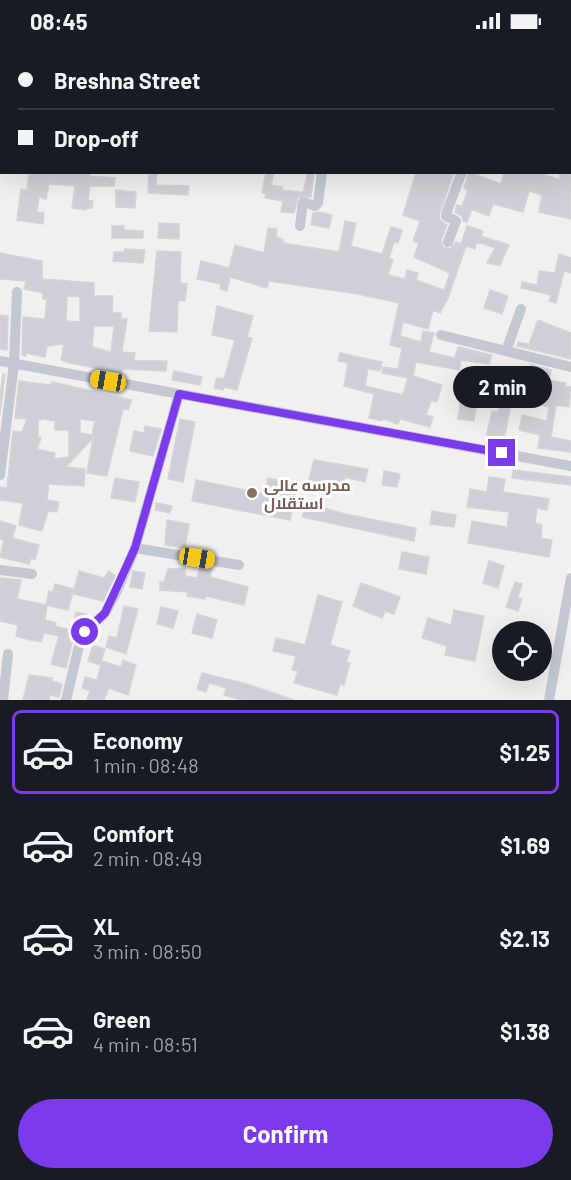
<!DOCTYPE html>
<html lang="en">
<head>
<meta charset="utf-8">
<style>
	:root { --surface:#171b24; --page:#20242c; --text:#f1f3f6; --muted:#9ea1a6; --line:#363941; --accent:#7c3aed }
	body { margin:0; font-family:Barlow,Cairo,sans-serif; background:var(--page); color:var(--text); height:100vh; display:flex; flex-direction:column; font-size:22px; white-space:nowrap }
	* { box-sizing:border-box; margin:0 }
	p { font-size:20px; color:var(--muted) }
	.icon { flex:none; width:33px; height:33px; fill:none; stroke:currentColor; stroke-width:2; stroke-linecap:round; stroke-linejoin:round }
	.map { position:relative; height:658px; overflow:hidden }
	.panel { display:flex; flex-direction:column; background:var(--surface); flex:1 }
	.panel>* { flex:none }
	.hud { position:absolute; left:0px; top:0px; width:572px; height:132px; box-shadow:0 6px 24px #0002; display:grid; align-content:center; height:132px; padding:0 18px; background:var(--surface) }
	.controls { position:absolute; left:492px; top:579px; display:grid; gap:12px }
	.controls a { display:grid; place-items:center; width:60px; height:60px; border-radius:50%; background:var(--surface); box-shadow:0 6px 24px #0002; font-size:30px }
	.end { position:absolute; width:27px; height:27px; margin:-14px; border:8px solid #7c3aed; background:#fff; box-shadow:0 0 0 3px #fff }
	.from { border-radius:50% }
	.bubble { position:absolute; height:42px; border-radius:21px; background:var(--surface); box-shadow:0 6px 24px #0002; font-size:20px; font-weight:700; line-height:42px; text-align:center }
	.car { position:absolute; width:18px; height:36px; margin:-18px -9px; border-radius:8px; box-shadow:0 0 4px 2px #0007; background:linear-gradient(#f5c518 24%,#345 0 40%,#f5c518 0 76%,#345 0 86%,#f5c518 0) }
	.hud b { display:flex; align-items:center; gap:21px; height:57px; font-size:22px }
	.hud b+b { border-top:2px solid var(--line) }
	.hud i { width:15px; height:15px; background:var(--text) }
	ul { padding:10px 0 0; list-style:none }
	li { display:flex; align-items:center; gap:18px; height:84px; margin:0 12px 9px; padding:0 6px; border:3px solid transparent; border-radius:9px }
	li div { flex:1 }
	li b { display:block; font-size:22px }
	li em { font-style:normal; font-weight:700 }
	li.selected { border-color:var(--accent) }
	li>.icon { width:54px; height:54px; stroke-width:1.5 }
	.primary-button { display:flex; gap:12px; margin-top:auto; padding:12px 18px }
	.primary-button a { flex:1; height:69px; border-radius:36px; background:var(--accent); color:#fff; font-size:24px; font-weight:700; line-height:69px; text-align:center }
	.status { display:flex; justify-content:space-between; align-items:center; height:42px; padding:0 30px; background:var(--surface); direction:ltr }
	.status svg { height:16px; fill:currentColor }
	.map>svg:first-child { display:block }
	.building { fill:#cfd0d7; stroke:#d4d4da; stroke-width:1.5; fill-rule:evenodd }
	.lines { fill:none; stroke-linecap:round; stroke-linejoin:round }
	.street { stroke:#c4c8d3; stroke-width:10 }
	.route { stroke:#7c3aed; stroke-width:8 }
	.education-dot { fill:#8d6e63; stroke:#fff; stroke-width:2 }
	.labels { text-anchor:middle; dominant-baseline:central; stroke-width:6; stroke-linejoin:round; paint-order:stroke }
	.education-label { font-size:16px; font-weight:bold; fill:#785e54; stroke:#fff; text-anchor:start }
</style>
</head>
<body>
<div class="status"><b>08:45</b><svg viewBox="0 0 49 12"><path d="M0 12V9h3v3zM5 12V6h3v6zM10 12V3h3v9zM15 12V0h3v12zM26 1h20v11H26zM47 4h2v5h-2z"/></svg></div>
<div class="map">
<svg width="571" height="658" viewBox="0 0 571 658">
	<rect width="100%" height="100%" fill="#f2f0ef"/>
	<path class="building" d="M29,130H90V134L115,136L114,144H90L88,158L93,159L92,166H87L86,168L72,166L75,144L49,142L46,157L39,155L37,170L44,171L43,182L17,178L21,147L27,148Z
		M149,130L157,131L156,143L189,144L188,153L148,151Z
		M266,130H274L271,143L283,145L282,148L303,150L308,130H314L311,155H298L294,171L281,170L283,159L265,156L266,152L262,151Z
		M416,130H454L439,173L440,178L447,183L441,198L443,205L450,207L456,200L461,202L467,184L483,189L481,194L509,203L500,223H496L487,221L495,206L481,201L476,202L475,207L466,204L448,256L440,271L433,268L428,287L403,280L400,294L421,300L423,289L434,291L429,310L455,316L458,305L492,313L489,322L461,318L459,328L416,320L413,334L442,343L437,360L431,359L426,373L433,375L430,385L400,377L398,382L383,377L382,379L369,376L374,352L344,344L348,321L338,319L340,311L382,320L380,329L368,327L365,344L403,353L408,336L382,331L383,325L398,327L402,306L390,303L399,261L358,252L269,239L267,246L230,235L227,249L220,247L221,242L197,237L201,219L229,226L235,203L264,211L268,186L277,187L276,195L283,197V201L339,210L345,179L356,181L351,204L382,212L391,185L402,188L398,201L394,200L389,216L393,218L388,233L405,237L407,228L418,231L416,238L444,248L450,231L414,215L419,201L413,199L420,179L403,173Z
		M469,130L501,142L504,130H537L560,138V131L571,132V177L539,170L542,153L529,149L523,170L493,162L489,174L472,167L467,180L463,179L462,174L455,170L457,163L462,164L468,148L464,146Z
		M116,148L136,150L135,166L116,165Z
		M319,170L332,173L329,186L311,183L313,171Z
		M159,181L179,182V197L158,196Z
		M112,184H124V188L143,189V196H112Z
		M125,207L145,208L143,221L113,219L114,210H125Z
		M157,209L181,210L180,241L187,242L185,259L178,258L177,290L149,289Z
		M0,211L42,219V237L94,241V254H113L112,271H121V277H127L122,310L135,311L134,319H167L166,329L122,327V331L70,321L61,318L64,302L47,304L45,315L26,311V314L22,313L23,275L45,277L47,257H43V251L24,247L26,239L0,237ZM67,254L80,255V280L66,279ZM94,284H114L111,310L92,305Z
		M559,212L571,216V231L564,229L556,261L549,259L551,253L521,246L522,240L537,243L539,229L555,231Z
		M490,248L508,254L502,272L484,266Z
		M217,264L253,274L247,295L252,296L237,348L224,345L223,348L214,346L217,336L224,337L235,298L212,293Z
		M0,273L8,274L7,308L0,307Z
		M538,278L571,291V317L517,304L518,300L529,302Z
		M529,322L551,328L549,338L566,341L565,345H571L569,365L556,363L551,395L571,399V410L538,406L540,393L519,388L522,373L547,379L549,365L527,360L532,341L536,342L540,327Z
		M174,329L202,335L200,343L172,338Z
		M3,332H5L0,373V354Z
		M19,339L51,343L52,340L132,358L128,368L123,367L107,434L87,431L93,396L66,425L85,427L84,444L49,442L47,458L59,460L57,470L48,469L42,489L19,483L23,461L0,458V445L7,446L13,389L22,390L27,377L15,376ZM42,377L55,379V388H69V415L54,417L55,411L37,407L41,396L38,395V379ZM80,377L95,379L92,393L80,391Z
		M504,354L512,355L504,399L486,395L492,369L498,370L501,357H504Z
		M461,357L477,360L474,379L458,377Z
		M180,377L195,380L183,440L168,437Z
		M145,384L161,387L153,414L130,409L134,389L144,391Z
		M314,418L368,427L365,440L345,435L341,445L312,440L309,437Z
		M513,428L571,435V443L512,436Z
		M384,429L400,432L397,445L382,443Z
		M489,435L505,437L503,450L549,457L547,468L537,466L535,481L542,483L541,496L552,498L549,515L468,501L472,479L507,485L509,470L467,465L470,447L487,450Z
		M115,436L139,440L135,460L111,456Z
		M268,436L297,442L290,478L192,459L196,438L264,452Z
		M156,461L172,464L170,471L155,468Z
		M307,461L345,472L416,486L414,499L302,475Z
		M432,469L456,473L454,485L430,482Z
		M167,478L189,482L185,506L165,503Z
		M0,479L16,484L12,496L39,503L35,518L31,516L29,522L0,515L4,498L0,497Z
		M402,510L429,515L426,532L399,527Z
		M489,519L504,524L498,546L483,541Z
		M200,524L212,526L210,535L248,545L244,563L206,554L205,557L187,554L188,550L160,548V540H164L168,527L185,526V534L197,536Z
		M79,529L104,536L109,529L115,534L103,559L73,552Z
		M133,529L145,531L142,547L130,545Z
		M0,536L21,538L17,557L47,563L45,578L56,581L55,584L71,588L76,570L86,572L72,601L66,626L51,622L59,594L44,591L41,600L31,598L16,594L18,583L0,579Z
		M515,540L522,542L518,555L522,557L518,569L506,565Z
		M361,541L400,555L394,572L385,569L382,576L353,564Z
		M55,542L74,547L68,568L46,563L49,549L53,550Z
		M318,553L342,560L330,603L350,609L346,620L350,621L344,643L340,642L337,653L294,641L298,629L292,628L296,614L273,609L276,596L305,603Z
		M124,564L138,567L126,612L106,605L109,594L117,596Z
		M161,565L178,569L173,586L157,582Z
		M454,568L484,574L475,619L445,613L447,604L422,596L428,576L451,583Z
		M197,572L217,578L212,596L192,591Z
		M93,603L105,607L100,623L88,619Z
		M123,618L136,623L128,653L109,646L104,658H87L90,649L82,646L85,635L97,638L102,619L121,625Z
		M202,631L247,642L294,658H241L224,653L226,646L209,641L206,650L197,647Z
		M29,633L52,636V639L62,642L59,655L50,653L49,658H23Z"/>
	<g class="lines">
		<path class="street" d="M301,0L312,2
			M133,2V0
			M370,2V0
			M570,56L571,57
			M0,99H2
			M300,184L303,160L315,164L318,161L322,130
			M448,200L456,179L446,174L447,169L462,130
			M441,293L571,325
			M506,309L521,267
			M0,319L571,424
			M0,433L14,322L17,250
			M135,506L239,523
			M0,528L32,532
			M3,658L8,612
			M66,658L79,604L85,590L105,571L117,549L135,506L179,352
			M549,658L571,536"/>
	</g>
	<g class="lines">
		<path class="route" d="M85,590L105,571L135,506L179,352L502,411"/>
	</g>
	<circle class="education-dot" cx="252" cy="451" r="6"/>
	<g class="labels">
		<g class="education-label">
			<text x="264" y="442">مدرسه عالی<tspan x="264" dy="18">استقلال</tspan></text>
		</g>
	</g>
</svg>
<div class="controls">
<a><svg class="icon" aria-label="locate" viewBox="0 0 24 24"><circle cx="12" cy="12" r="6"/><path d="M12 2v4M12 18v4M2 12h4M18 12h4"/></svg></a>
</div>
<i class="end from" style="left:85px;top:590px"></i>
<i class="end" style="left:502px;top:411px"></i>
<div class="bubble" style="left:453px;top:324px;width:99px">2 min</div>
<i class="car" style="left:108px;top:339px;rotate:280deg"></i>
<i class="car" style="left:197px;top:516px;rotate:99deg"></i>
<div class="hud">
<b><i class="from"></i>Breshna Street</b>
<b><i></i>Drop-off</b>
</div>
</div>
<section class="panel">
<ul>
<li class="selected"><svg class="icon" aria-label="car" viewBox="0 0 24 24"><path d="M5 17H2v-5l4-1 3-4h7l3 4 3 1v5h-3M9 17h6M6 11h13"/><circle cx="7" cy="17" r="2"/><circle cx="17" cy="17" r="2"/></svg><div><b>Economy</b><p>1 min · 08:48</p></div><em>$1.25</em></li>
<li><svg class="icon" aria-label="car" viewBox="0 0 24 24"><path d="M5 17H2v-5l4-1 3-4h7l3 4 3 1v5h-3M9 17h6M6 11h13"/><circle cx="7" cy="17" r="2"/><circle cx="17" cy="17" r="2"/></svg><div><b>Comfort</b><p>2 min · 08:49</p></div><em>$1.69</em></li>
<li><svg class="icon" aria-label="car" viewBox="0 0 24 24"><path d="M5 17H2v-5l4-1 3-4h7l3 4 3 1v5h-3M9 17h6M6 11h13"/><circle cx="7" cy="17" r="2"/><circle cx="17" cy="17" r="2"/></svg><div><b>XL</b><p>3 min · 08:50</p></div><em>$2.13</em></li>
<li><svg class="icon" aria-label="car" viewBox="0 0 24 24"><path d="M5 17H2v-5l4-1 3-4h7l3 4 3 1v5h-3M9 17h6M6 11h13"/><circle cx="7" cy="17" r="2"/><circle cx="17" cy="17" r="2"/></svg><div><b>Green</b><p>4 min · 08:51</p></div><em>$1.38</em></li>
</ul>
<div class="primary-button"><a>Confirm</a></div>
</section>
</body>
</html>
